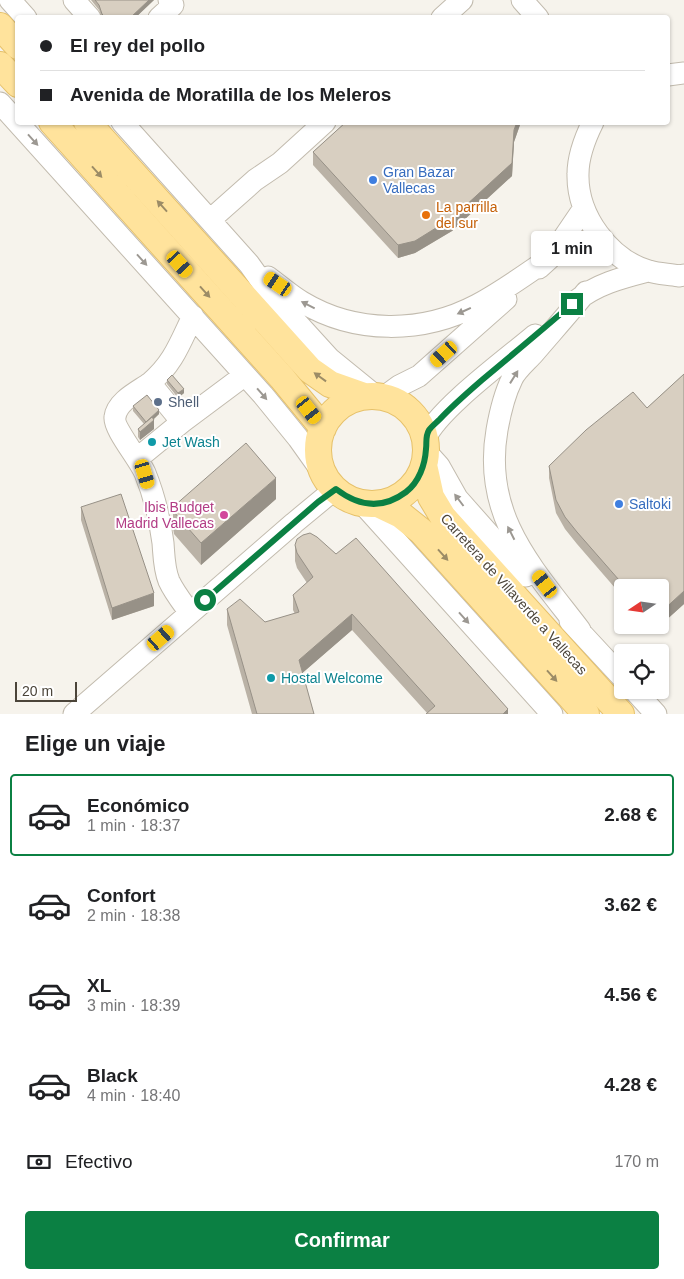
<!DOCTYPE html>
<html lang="es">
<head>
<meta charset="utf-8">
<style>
	:root { --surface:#fff; --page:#f2f2f2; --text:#202124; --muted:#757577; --line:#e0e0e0; --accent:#0b8043 }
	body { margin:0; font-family:Helvetica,sans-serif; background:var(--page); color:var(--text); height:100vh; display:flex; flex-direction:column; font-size:19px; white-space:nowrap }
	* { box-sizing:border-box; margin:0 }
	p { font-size:16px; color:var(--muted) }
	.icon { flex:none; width:28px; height:28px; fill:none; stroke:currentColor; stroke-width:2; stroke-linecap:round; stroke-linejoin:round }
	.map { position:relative; height:714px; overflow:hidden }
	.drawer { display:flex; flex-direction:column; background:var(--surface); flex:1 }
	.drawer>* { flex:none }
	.top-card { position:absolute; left:15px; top:15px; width:655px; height:110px; border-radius:5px; box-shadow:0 1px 4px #0004; display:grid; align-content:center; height:110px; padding:0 25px; background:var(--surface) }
	.needle { width:32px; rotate:257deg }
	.buttons { position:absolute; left:614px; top:579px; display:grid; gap:10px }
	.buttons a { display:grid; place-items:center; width:55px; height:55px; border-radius:5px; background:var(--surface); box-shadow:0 1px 4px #0004; font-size:25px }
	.scale { position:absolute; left:15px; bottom:12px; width:62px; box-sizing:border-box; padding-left:5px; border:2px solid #4b4439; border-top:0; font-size:14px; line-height:18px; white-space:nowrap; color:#4b4439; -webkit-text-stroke:4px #fff; paint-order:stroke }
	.end { position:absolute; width:22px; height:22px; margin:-11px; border:6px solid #0b8043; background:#fff; box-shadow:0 0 0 2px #fff }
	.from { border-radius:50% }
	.bubble { position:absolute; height:35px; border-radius:5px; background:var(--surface); box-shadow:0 1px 4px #0004; font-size:16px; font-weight:700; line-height:35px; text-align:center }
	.car { position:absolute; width:15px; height:30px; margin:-15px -8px; border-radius:6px; box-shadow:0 0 4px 1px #0007; background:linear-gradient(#f5c518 24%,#345 0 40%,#f5c518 0 76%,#345 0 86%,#f5c518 0) }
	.top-card b { display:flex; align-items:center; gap:18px; height:48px; font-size:19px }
	.top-card b+b { border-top:1px solid var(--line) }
	.top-card i { width:12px; height:12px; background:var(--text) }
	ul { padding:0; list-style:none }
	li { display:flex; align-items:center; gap:15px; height:82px; margin:0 10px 8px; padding:0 15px; border:2px solid transparent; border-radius:5px }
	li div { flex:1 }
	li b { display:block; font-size:19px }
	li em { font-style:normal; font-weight:700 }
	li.current { border-color:var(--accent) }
	li>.icon { width:45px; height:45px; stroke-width:1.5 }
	h2 { padding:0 25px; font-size:22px; line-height:60px }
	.pay { display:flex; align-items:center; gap:12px; height:55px; padding:0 25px; font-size:19px }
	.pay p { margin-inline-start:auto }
	.primary-button { display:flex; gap:10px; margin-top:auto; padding:10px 25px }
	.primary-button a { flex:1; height:58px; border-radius:5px; background:var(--accent); color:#fff; font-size:20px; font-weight:700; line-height:58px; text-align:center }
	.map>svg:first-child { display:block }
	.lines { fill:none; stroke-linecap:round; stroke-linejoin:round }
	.minor-casing { stroke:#c2bbae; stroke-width:23 }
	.major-casing { stroke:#e6c16a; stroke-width:28 }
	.minor { stroke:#fff; stroke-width:21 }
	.major { stroke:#ffe39c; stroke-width:26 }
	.wall { fill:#bab2a6 }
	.shaded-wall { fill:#979187 }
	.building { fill:#d8cfc1; stroke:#979187 }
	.oneway { fill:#9c9892 }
	.oneway2 { fill:#9c8c66 }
	.route { stroke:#0b8043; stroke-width:6 }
	.shop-dot { fill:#3f7fe0; stroke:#fff; stroke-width:2 }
	.food-dot { fill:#e8710a; stroke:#fff; stroke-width:2 }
	.service-dot { fill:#5c6f8a; stroke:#fff; stroke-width:2 }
	.culture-dot { fill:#0f9aa8; stroke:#fff; stroke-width:2 }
	.hotel-dot { fill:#d1479c; stroke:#fff; stroke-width:2 }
	.labels { text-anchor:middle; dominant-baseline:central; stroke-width:4; stroke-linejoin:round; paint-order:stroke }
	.shop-label { font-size:14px; fill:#366cbe; stroke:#fff; text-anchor:start }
	.food-label { font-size:14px; fill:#c56008; stroke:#fff; text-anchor:start }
	.service-label { font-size:14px; fill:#4e5e75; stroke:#fff; text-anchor:start }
	.culture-label { font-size:14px; fill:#0d838f; stroke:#fff; text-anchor:start }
	.hotel-label { font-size:14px; fill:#b23c85; stroke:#fff; text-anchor:end }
	.street-label { font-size:14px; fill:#4b4439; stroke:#fff }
</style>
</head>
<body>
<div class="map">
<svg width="684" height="714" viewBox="0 0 684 714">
	<rect width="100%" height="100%" fill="#f6f3ec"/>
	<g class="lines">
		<defs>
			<path id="minor" d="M10,0L26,18
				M74,0L90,18
				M522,0L538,18
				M159,18L173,5L169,0
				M442,18L462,0
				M668,75L684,73
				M0,103L263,395L298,438L325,476
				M122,122L249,264L269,292L330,359L373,394
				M593,122C585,138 578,156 578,174C577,215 609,260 649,271C658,274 669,274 679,276L684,275
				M210,220L255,180L280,163L325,122
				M539,268L550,258L584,208
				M268,277C279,285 290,295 302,302C355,334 422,334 477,305C502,292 526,274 550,258
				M576,301C597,284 621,278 648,271
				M193,316C180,343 173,364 150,383L182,422L245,375
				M150,383C139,391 117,401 115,417C113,428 139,459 145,473C154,495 160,520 163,543C164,556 164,569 169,581C174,592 182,602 190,613
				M384,397L399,386L419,376L506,299
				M425,439C438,409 508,358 535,335
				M426,447L430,456L439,466L457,498L526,576
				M138,458L182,422
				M362,503L552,714
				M570,621L622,677
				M580,630C532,567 482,516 497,430C500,413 504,395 512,379C516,370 527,361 534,353C551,333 569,313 586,292
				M634,690L656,714
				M74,714L294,523L335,489"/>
			<path id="major" d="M0,26L18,46
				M0,65L18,84
				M52,122L282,378L323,428
				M87,122L310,370L330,384L364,396
				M318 450a54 54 0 1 1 108 0a54 54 0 1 1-108 0Z
				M424,465L431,497L443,517L621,714
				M378,504L401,515L421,531L586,714"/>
		</defs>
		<use href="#minor" class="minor-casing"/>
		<use href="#major" class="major-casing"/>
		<use href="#minor" class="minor"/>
		<use href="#major" class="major"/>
	</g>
	<path class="wall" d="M91,0H154L135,18H102L99,10Z
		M346,122H521L514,142L512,176L452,231L415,253L398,258L313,165V152Z
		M684,374V604L654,631L649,625H660V588H622V596L577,544L565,529L556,513L549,478V466L647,408Z
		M167,380L184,393L178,398L167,384Z
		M133,406L159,414L154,419V429L140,440L138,437V429L144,424L133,411Z
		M276,499L201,565L174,534L173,528V507Z
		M81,507L154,606L112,620L81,520Z
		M295,545L508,714L427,713L352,630L302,673L314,714H252L227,625V609L265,622L295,614L293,610V595L307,583L297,568L295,561Z"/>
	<path class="shaded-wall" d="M149,0H154L135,18H130Z
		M517,122H521L514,142L512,176L452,231L415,253L398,258V245L514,130Z
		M184,389V393L178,398V393Z
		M159,410V414L146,426V422Z
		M154,420V429L140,440V432Z
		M276,478V499L201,565V543Z
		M684,591V604L654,631V625H660V613Z
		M154,593V606L112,620V608Z
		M352,614V630L299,676V660Z
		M508,709V714H503Z"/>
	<path class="building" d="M95,0H149L130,18H106L102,14L99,5Z
		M346,122H517L514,130L512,163L452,218L415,241L398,245L313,152Z
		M684,374V591L660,613V588H626L577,532L565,517L556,500L549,466L586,430L633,392L647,408Z
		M172,375L184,389L178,393L167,380Z
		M147,395L159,410L146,422L133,406Z
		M152,417L154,420L140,432L138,429Z
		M246,443L276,478L201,543L174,512L173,507Z
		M121,494L154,593L112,608L81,507Z
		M310,533L317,537L336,554L356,538L508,709L503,714H426L435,706L352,614L299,660L314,714H257L227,609L240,599L265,622L299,612L293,595L313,577L297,553L295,545L297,539L303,535Z"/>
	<defs><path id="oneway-solid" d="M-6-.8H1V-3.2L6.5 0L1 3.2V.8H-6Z" transform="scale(1.25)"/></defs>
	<g class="oneway">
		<use href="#oneway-solid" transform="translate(33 140) rotate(48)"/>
		<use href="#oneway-solid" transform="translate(142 260) rotate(48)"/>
		<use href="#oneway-solid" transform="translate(308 305) rotate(-153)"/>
		<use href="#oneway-solid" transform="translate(464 311) rotate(156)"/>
		<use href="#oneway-solid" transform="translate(514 377) rotate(-58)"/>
		<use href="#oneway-solid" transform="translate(262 394) rotate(49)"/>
		<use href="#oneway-solid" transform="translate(459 500) rotate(-127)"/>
		<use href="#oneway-solid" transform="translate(511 533) rotate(-117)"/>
		<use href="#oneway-solid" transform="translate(464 618) rotate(48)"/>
	</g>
	<g class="oneway2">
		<use href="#oneway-solid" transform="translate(97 172) rotate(48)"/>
		<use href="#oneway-solid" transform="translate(162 206) rotate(-132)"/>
		<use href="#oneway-solid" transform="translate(205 292) rotate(48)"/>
		<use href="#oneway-solid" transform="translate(320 377) rotate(-144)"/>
		<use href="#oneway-solid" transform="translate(443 555) rotate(48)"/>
		<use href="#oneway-solid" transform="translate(552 676) rotate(48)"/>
	</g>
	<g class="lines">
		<path class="route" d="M205,600L318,502L336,489C358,506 382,510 406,492C419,482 425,465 426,449C427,442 425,437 429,430C432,426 436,423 440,419C453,405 467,393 482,380C512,355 542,330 572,304"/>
	</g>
	<g class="shop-dot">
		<circle cx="373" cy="180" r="5"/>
		<circle cx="619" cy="504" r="5"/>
	</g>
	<circle class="food-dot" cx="426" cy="215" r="5"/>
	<circle class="service-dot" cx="158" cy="402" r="5"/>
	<g class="culture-dot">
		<circle cx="152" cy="442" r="5"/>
		<circle cx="271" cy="678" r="5"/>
	</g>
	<circle class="hotel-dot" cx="224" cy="515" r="5"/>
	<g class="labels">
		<g class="shop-label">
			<text x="383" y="172">Gran Bazar<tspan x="383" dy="16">Vallecas</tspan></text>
			<text x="629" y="504">Saltoki</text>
		</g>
		<g class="food-label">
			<text x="436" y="207">La parrilla<tspan x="436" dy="16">del sur</tspan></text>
		</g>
		<g class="service-label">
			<text x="168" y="402">Shell</text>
		</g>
		<g class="culture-label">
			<text x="162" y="442">Jet Wash</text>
			<text x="281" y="678">Hostal Welcome</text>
		</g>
		<g class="hotel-label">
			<text x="214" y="507">Ibis Budget<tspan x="214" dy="16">Madrid Vallecas</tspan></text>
		</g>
		<g class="street-label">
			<text transform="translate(514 594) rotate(48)">Carretera de Villaverde a Vallecas</text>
		</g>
	</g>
</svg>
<div class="buttons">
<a><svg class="needle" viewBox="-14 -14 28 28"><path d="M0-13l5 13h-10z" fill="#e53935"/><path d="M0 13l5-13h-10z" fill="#757577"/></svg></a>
<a><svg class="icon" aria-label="locate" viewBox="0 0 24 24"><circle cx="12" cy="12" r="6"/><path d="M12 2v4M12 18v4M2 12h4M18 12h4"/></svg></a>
</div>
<div class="scale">20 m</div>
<i class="end from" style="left:205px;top:600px"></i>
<i class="end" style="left:572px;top:304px"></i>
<div class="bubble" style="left:531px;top:231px;width:82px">1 min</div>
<i class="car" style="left:180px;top:264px;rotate:138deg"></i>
<i class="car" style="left:278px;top:284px;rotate:304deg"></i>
<i class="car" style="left:444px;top:354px;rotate:228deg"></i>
<i class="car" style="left:309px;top:410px;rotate:142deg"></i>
<i class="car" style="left:145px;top:474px;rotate:163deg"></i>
<i class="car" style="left:545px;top:584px;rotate:323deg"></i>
<i class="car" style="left:161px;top:638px;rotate:49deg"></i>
<div class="top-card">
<b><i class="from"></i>El rey del pollo</b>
<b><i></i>Avenida de Moratilla de los Meleros</b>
</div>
</div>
<section class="drawer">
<h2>Elige un viaje</h2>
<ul>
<li class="current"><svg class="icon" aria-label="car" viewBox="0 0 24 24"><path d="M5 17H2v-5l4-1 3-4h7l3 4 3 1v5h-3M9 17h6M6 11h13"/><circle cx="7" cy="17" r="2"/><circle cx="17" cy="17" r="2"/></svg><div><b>Económico</b><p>1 min · 18:37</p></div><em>2.68 €</em></li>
<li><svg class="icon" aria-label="car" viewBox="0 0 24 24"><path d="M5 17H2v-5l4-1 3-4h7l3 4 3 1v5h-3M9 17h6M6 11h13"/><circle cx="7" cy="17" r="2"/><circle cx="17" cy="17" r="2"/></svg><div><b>Confort</b><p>2 min · 18:38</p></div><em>3.62 €</em></li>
<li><svg class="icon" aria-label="car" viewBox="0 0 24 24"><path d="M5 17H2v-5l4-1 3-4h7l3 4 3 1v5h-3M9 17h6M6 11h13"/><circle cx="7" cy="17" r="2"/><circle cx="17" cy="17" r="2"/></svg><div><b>XL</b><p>3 min · 18:39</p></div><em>4.56 €</em></li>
<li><svg class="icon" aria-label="car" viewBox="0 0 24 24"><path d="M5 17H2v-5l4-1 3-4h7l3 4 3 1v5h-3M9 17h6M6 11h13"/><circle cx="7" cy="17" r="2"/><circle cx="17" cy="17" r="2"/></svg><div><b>Black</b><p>4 min · 18:40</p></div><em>4.28 €</em></li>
</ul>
<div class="pay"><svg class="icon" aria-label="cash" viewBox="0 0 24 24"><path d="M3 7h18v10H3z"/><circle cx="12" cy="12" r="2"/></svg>Efectivo<p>170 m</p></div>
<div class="primary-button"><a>Confirmar</a></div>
</section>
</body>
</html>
